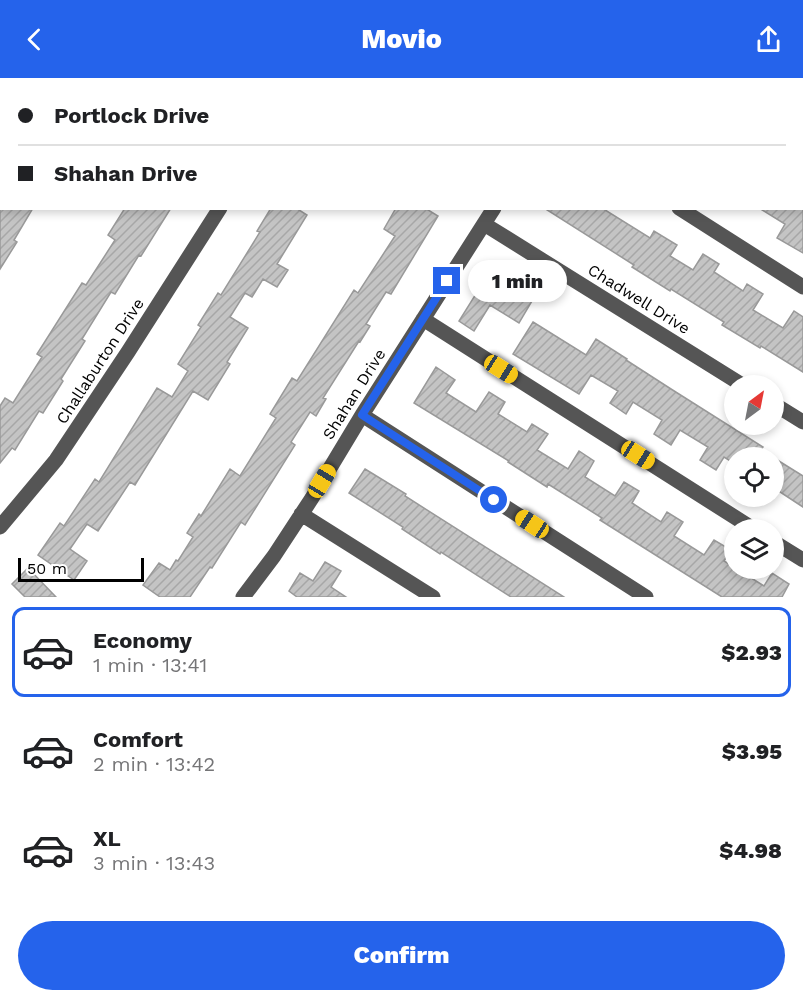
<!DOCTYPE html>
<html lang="en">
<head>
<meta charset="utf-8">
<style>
	:root { --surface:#fff; --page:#f6f6f6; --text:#202124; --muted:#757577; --line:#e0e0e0; --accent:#2563eb }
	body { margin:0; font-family:"Work Sans",sans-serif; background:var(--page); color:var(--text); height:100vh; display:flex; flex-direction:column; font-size:22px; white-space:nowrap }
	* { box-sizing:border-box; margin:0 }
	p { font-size:20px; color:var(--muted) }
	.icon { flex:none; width:33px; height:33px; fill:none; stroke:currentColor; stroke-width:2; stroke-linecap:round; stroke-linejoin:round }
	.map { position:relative; height:519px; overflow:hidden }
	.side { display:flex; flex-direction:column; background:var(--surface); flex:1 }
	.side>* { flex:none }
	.guide { position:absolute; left:0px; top:0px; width:804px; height:132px; box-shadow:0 3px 9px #0003; display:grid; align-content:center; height:132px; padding:0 18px; background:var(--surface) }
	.needle { width:39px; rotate:32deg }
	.controls { position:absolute; left:724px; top:297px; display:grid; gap:12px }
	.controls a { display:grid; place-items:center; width:60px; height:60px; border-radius:50%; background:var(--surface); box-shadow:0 3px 9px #0003; font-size:30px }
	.scale { position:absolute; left:18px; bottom:15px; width:126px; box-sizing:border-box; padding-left:6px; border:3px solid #000; border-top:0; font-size:16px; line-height:21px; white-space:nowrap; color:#000; -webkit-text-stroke:4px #fff; paint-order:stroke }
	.end { position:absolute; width:27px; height:27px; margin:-14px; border:8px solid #2563eb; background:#fff; box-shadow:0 0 0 3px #fff }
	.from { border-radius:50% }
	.bubble { position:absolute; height:42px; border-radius:21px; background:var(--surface); box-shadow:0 3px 9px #0003; font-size:20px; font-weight:800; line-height:42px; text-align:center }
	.car { position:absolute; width:18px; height:36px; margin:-18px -9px; border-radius:8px; box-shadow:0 0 4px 2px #0007; background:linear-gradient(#f5c518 24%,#345 0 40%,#f5c518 0 76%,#345 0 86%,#f5c518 0) }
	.guide b { display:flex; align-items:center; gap:21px; height:57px; font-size:22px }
	.guide b+b { border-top:2px solid var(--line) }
	.guide i { width:15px; height:15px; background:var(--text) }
	ul { padding:10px 0 0; list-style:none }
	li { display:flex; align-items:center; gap:18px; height:90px; margin:0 12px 9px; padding:0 6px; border:3px solid transparent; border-radius:12px }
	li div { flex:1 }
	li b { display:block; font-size:22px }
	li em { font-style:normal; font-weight:800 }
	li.on { border-color:var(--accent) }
	li>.icon { width:54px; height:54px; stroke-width:1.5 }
	.cta { display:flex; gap:12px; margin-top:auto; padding:12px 18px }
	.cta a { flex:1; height:69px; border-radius:36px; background:var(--accent); color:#fff; font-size:24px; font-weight:800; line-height:69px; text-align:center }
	header { display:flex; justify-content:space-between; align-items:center; height:78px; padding:0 18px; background:var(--accent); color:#fff; font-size:27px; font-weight:800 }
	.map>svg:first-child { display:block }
	.building { fill:url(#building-hatch); stroke:#999; stroke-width:1.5 }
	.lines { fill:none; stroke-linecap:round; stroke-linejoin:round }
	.minor { stroke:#555; stroke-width:15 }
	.route { stroke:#2563eb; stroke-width:8 }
	.labels { text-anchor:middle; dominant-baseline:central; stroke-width:6; stroke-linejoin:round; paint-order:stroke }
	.street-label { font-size:16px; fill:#000; stroke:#fff }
</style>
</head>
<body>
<header><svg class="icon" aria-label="back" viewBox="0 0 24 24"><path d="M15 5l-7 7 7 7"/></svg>Movio<svg class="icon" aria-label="share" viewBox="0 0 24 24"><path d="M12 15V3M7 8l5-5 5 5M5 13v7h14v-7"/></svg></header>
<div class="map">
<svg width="803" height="519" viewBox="0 0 803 519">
	<defs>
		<pattern id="building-hatch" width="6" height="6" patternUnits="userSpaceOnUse" patternTransform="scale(1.5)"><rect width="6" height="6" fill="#c4c4c4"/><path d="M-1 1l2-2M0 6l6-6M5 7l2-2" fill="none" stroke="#a7a7a7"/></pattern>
	</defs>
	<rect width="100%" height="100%" fill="#fff"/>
	<path class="building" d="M0,130H33L14,162L17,164L0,191Z
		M125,130H171L141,178L139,177L115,216L111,214L82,261L85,263L61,301L63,303L43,335L39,333L15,372L12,370L0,385V328L5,320L13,325L42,279L37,276L82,205L86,207L115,162L108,157Z
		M271,130H296L307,137L277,186L288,192L277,209L263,201L252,219L245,215L230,239L248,250L227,284L230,286L208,322L193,313L135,407L130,404L98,453L87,446L70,471L87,483L74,502L38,477L60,445L64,448L95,401L99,404L157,310L172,319L188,293L178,286L201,249L198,247L218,215L221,217L260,154L257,153Z
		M396,130H425L438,138L391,216L386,214L366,246L370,248L360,264L359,263L323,320L326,321L316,338L310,334L291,364L295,367L245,447L241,444L212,490L210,489L190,519H160L143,507L159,485L170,492L176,482L178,483L193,459L187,455L199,436L201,438L230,391L240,398L276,340L270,336L292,300L297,303L354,212L358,215L395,158L384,151Z
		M544,130H602L650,160L654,153L677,167L670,178L693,192L703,176L719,186L714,194L743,213L747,206L763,216L753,232L783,250L794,233L803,239V294L761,268L760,270L722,247L724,244L671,211L670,213L632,189L634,187Z
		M759,130H803V175L777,160L785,146Z
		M489,195L532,223L519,245L490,227L474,253L459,243Z
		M533,244L586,277L596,261L627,281L626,282L671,311L763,369L756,380H735V386L724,379L716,392L700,382L708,369L680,352L671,367L654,356L662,342L633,324L626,336L610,325L618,313L591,297L579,316L513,276Z
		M436,289L455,302L446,315L476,334L489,314L505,324L498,336L527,354L532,346L548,356L537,372L568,391L579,373L594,383L585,399L615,418L624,404L639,413L632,425L661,444L667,434L683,444L674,458L704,477L714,462L731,472L724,483L764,508L772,495L789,506L782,519H722L600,442L602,440L548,406L547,409L508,384L509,383L414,325Z
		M774,380L803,398V429L774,410Z
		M365,391L406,416L405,418L564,519H511L441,474L440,476L402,451L403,449L349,415Z
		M325,484L341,493L331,509L346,519H297L289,513L300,495L313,503Z
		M28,490L56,519H25L12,506Z"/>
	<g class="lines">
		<path class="minor" d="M689,0L692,2
			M26,2L27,0
			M302,2L303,0
			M576,2L577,0
			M0,43L2,40
			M802,70H803
			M679,130L803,209
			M484,146L744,308
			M423,241L755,452
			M774,326L803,344
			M362,337L646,519
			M301,436L433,519
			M0,449L56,382L128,274L220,130
			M774,464L803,482
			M243,519L274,478L312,420L362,337L494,130"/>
	</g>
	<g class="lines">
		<path class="route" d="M447,203L362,337L494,422"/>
	</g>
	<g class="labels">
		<g class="street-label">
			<text transform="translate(639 221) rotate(32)">Chadwell Drive</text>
			<text transform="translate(100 283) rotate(-57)">Challaburton Drive</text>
			<text transform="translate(354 316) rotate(-58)">Shahan Drive</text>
		</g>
	</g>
</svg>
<div class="controls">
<a><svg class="needle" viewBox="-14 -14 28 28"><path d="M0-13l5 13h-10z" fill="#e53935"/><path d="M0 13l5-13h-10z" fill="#757577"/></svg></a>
<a><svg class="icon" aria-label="locate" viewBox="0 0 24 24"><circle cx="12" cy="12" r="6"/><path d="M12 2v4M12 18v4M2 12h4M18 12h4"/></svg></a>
<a><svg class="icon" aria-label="layers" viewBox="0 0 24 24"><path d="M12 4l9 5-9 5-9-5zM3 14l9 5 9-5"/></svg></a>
</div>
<div class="scale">50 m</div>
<i class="end from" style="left:494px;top:422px"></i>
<i class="end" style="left:447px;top:203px"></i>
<div class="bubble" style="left:468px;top:182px;width:99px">1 min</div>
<i class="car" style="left:501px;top:291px;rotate:122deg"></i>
<i class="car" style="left:638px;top:377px;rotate:122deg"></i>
<i class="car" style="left:322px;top:403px;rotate:31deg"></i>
<i class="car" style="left:532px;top:446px;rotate:303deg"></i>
<div class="guide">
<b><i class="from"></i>Portlock Drive</b>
<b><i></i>Shahan Drive</b>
</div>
</div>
<section class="side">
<ul>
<li class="on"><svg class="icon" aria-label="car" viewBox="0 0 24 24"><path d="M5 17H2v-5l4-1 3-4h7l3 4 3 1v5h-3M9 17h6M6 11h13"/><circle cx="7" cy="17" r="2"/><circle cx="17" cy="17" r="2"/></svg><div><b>Economy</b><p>1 min · 13:41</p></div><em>$2.93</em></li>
<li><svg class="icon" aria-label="car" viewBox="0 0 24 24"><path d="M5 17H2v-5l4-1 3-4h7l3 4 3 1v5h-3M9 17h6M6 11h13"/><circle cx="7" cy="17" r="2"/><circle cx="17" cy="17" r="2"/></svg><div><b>Comfort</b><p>2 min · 13:42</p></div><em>$3.95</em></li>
<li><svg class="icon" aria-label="car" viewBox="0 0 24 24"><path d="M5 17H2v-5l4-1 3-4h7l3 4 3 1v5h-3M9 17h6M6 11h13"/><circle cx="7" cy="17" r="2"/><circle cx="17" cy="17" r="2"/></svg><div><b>XL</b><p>3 min · 13:43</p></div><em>$4.98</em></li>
</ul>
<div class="cta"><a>Confirm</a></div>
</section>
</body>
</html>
